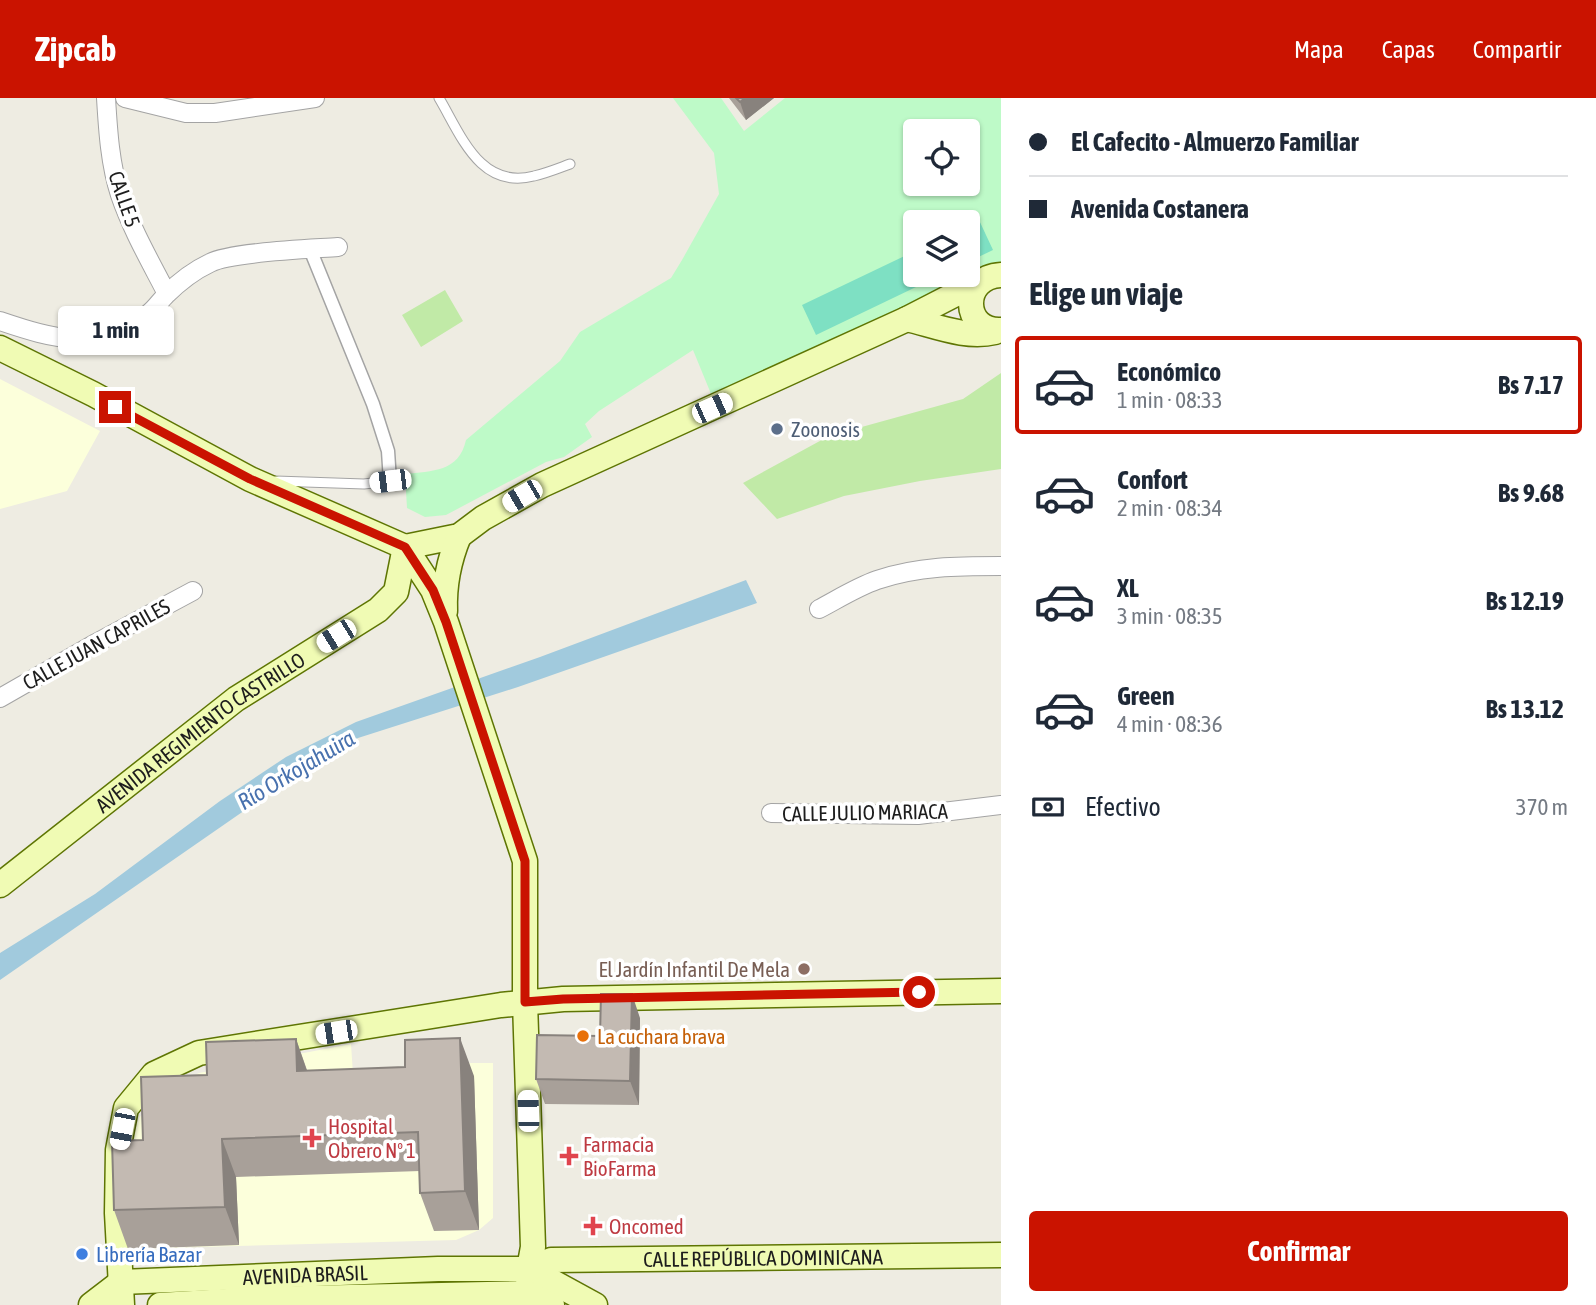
<!DOCTYPE html>
<html lang="es">
<head>
<meta charset="utf-8">
<style>
	:root { --surface:#fff; --page:#f6f6f7; --text:#1f2937; --muted:#747a83; --line:#e0e1e3; --accent:#ca1300 }
	body { margin:0; font-family:"Asap Condensed",sans-serif; background:var(--page); color:var(--text); height:100vh; display:flex; flex-direction:column; font-size:26px; white-space:nowrap }
	* { box-sizing:border-box; margin:0 }
	p { font-size:23px; color:var(--muted) }
	.icon { flex:none; width:38px; height:38px; fill:none; stroke:currentColor; stroke-width:2; stroke-linecap:round; stroke-linejoin:round }
	.map { position:relative; flex:1; overflow:hidden }
	.sheet { display:flex; flex-direction:column; background:var(--surface); width:595px }
	.sheet>* { flex:none }
	.top-card { display:grid; align-content:center; height:154px; padding:0 28px; background:var(--surface) }
	.fabs { position:absolute; left:903px; top:21px; display:grid; gap:14px }
	.fabs a { display:grid; place-items:center; width:77px; height:77px; border-radius:7px; background:var(--surface); box-shadow:0 2px 5px #0004; font-size:35px }
	.end { position:absolute; width:32px; height:32px; margin:-16px; border:9px solid #ca1300; background:#fff; box-shadow:0 0 0 4px #fff }
	.from { border-radius:50% }
	.bubble { position:absolute; height:49px; border-radius:7px; background:var(--surface); box-shadow:0 2px 5px #0004; font-size:23px; font-weight:700; line-height:49px; text-align:center }
	.car { position:absolute; width:21px; height:42px; margin:-21px -10px; border-radius:9px; box-shadow:0 0 5px 2px #0007; background:linear-gradient(#fff 24%,#345 0 40%,#fff 0 76%,#345 0 86%,#fff 0) }
	.top-card b { display:flex; align-items:center; gap:24px; height:66px; font-size:26px }
	.top-card b+b { border-top:2px solid var(--line) }
	.top-card i { width:18px; height:18px; background:var(--text) }
	ul { padding:0; list-style:none }
	li { display:flex; align-items:center; gap:21px; height:98px; margin:0 14px 10px; padding:0 14px; border:4px solid transparent; border-radius:7px }
	li div { flex:1 }
	li b { display:block; font-size:26px }
	li em { font-style:normal; font-weight:700 }
	li.current { border-color:var(--accent) }
	li>.icon { width:63px; height:63px; stroke-width:1.5 }
	h2 { padding:0 28px; font-size:32px; line-height:84px }
	.pay { display:flex; align-items:center; gap:18px; height:77px; padding:0 28px; font-size:26px }
	.pay p { margin-inline-start:auto }
	.button { display:flex; gap:14px; margin-top:auto; padding:14px 28px }
	.button a { flex:1; height:80px; border-radius:7px; background:var(--accent); color:#fff; font-size:28px; font-weight:700; line-height:80px; text-align:center }
	header { display:flex; align-items:center; gap:42px; box-sizing:border-box; height:98px; padding:0 35px; background:var(--accent); color:#fff }
	header strong { font-size:33px }
	nav { display:flex; gap:38px; margin-inline-start:auto; font-size:24px }
	main { display:flex; flex:1; min-height:0 }
	.map>svg:first-child { display:block }
	.education { fill:#fcffdb }
	.grass { fill:#c1eaa7 }
	.park { fill:#befac8; fill-rule:evenodd }
	.pitch { fill:#7ee0c3 }
	.water { fill:#a1cadd }
	.lines { fill:none; stroke-linecap:round; stroke-linejoin:round }
	.service-casing { stroke:#a4a4a4; stroke-width:11 }
	.pedestrian-casing { stroke:#a4a4a4; stroke-width:15 }
	.minor-casing { stroke:#a4a4a4; stroke-width:20 }
	.secondary-casing { stroke:#5e7503; stroke-width:27 }
	.service { stroke:#fff; stroke-width:9 }
	.pedestrian { stroke:#fff; stroke-width:12 }
	.minor { stroke:#fff; stroke-width:18 }
	.secondary { stroke:#f0fbb4; stroke-width:24 }
	.wall { fill:#a8a099 }
	.shaded-wall { fill:#88827d }
	.building { fill:#c3bab2; stroke:#88827d; stroke-width:2 }
	.route { stroke:#ca1300; stroke-width:9 }
	.service-dot { fill:#5c6f8a; stroke:#fff; stroke-width:2.5 }
	.education-dot { fill:#8d6e63; stroke:#fff; stroke-width:2.5 }
	.food-dot { fill:#e8710a; stroke:#fff; stroke-width:2.5 }
	.health-dot { fill:#e0444e; stroke:#fff; stroke-width:2.5 }
	.shop-dot { fill:#3f7fe0; stroke:#fff; stroke-width:2.5 }
	.labels { text-anchor:middle; dominant-baseline:central; stroke-width:7; stroke-linejoin:round; paint-order:stroke }
	.street-label { font-size:21px; fill:#1d1d1d; stroke:#fff }
	.service-label { font-size:21px; fill:#4e5e75; stroke:#fff; text-anchor:start }
	.education-label { font-size:21px; fill:#785e54; stroke:#fff; text-anchor:end }
	.food-label { font-size:21px; fill:#c56008; stroke:#fff; text-anchor:start }
	.health-label { font-size:21px; fill:#be3a42; stroke:#fff; text-anchor:start }
	.shop-label { font-size:21px; fill:#366cbe; stroke:#fff; text-anchor:start }
	.water-label { font-size:23px; font-style:italic; fill:#4871ae; stroke:#fff }
</style>
</head>
<body>
<header>
<strong>Zipcab</strong>
<nav><a>Mapa</a><a>Capas</a><a>Compartir</a></nav>
</header>
<main>
<div class="map">
<svg width="1001" height="1207" viewBox="0 0 1001 1207">
	<rect width="100%" height="100%" fill="#eeece2"/>
	<path class="education" d="M0,281L100,333L67,393L0,411Z
		M351,946L353,976L451,965H493V1120L479,1132L456,1142L128,1151L125,1059L139,1020L167,990L199,975Z"/>
	<path class="grass" d="M445,192L463,223L421,249L402,217Z
		M1001,275V371L920,383L844,398L777,421L743,385L829,338L963,301Z"/>
	<path class="park" d="M673,0H721L744,33L785,0H1001V166L716,308L693,252L599,313L585,326L592,339L564,359L546,364L446,417L425,419L407,410L405,376C432,373 459,374 466,342L560,263L580,234L671,180L682,162L719,96L714,55ZM915,33H968V86H915ZM915,124H968V177H915Z"/>
	<path class="pitch" d="M979,122L993,152L968,164V128Z
		M915,153V177H941L816,237L802,207Z"/>
	<path class="water" d="M746,482L757,505L518,589L358,640L307,669L0,882V855L95,796L220,703L286,659L356,624L540,559Z"/>
	<g class="lines">
		<defs>
			<path id="service" d="M439,0C461,37 480,92 534,78C547,75 559,70 570,66
				M276,383L364,386L390,383"/>
			<path id="pedestrian" d="M310,151L373,306L388,353L390,383"/>
			<path id="minor" d="M106,0C108,33 110,66 120,97C132,132 150,163 167,196
				M125,0L186,15H215L315,0
				M0,223C53,241 101,255 148,216C155,211 160,203 166,197C178,185 195,172 210,165C230,154 311,151 338,149
				M819,511C838,501 857,489 877,482C918,468 959,468 1001,468
				M0,600L96,545L193,493
				M771,715L918,717L1001,707"/>
			<g id="secondary">
				<path d="M1001,177C960,179 962,234 1001,232"/>
				<path d="M907,221C936,228 966,241 995,234"/>
				<path d="M0,250L93,296L250,381L405,449"/>
				<path d="M405,449L433,492L446,524L525,763V904L533,1149L529,1171L527,1207"/>
				<path d="M405,449L459,438L483,420L542,387L907,221L979,184"/>
				<path d="M445,513C444,487 449,462 459,438"/>
				<path id="s1" d="M0,787L236,601L378,512L396,494L405,449"/>
				<path d="M529,1171L595,1207"/>
				<path id="s2" d="M91,1207L121,1184L438,1171H529L551,1162L1001,1157"/>
				<path d="M122,1207L117,1115L118,1052L126,1010L154,976L199,955L501,907L563,901L1001,893"/>
				<path d="M160,1207L259,1201L527,1195L552,1207"/>
			</g>
		</defs>
		<use href="#service" class="service-casing"/>
		<use href="#pedestrian" class="pedestrian-casing"/>
		<use href="#minor" class="minor-casing"/>
		<use href="#secondary" class="secondary-casing"/>
		<use href="#service" class="service"/>
		<use href="#pedestrian" class="pedestrian"/>
		<use href="#minor" class="minor"/>
		<use href="#secondary" class="secondary"/>
	</g>
	<path class="wall" d="M729,0H774L746,22Z
		M640,920L639,1007L545,1006L536,981L600,938Z
		M296,941L307,972L474,978L479,1132L434,1133L420,1095V1073L236,1079L239,1147L128,1151L114,1112L143,1042L207,977Z"/>
	<path class="shaded-wall" d="M745,0H774L746,22L740,4Z
		M632,896L640,920L639,1007L630,983Z
		M460,940L474,978L479,1132L465,1093Z
		M296,941L309,979L297,973Z
		M222,1041L236,1079L239,1147L225,1109Z"/>
	<path class="building" d="M736,0H745L740,4Z
		M601,896H632L630,983L536,981L537,937L600,938Z
		M460,940L465,1093L420,1095L418,1034L222,1041L225,1109L114,1112L112,1043L143,1042L141,979L207,977L206,944L296,941L297,973L405,969V942Z"/>
	<g class="lines">
		<path class="route" d="M115,309L250,381L405,449L433,492L446,524L525,763V904L563,901L919,894"/>
	</g>
	<circle class="service-dot" cx="777" cy="331" r="7"/>
	<circle class="education-dot" cx="804" cy="871" r="7"/>
	<circle class="food-dot" cx="583" cy="938" r="7"/>
	<g class="health-dot">
		<path d="M308.5 1029.5h7v7h7v7h-7v7h-7v-7h-7v-7h7z"/>
		<path d="M565.5 1047.5h7v7h7v7h-7v7h-7v-7h-7v-7h7z"/>
		<path d="M589.5 1117.5h7v7h7v7h-7v7h-7v-7h-7v-7h7z"/>
	</g>
	<circle class="shop-dot" cx="82" cy="1156" r="7"/>
	<g class="labels">
		<g class="street-label">
			<text transform="translate(125 101) rotate(71)">CALLE 5</text>
			<text transform="translate(96 546) rotate(-29)">CALLE JUAN CAPRILES</text>
			<text stroke="none"><textPath href="#s1" startOffset="252">AVENIDA REGIMIENTO CASTRILLO</textPath></text>
			<text transform="translate(865 714) rotate(-1)">CALLE JULIO MARIACA</text>
			<text stroke="none"><textPath href="#s2" startOffset="682">CALLE REPÚBLICA DOMINICANA</textPath></text>
			<text stroke="none"><textPath href="#s2" startOffset="222">AVENIDA BRASIL</textPath></text>
		</g>
		<g class="service-label">
			<text x="791" y="331">Zoonosis</text>
		</g>
		<g class="education-label">
			<text x="790" y="871">El Jardín Infantil De Mela</text>
		</g>
		<g class="food-label">
			<text x="597" y="938">La cuchara brava</text>
		</g>
		<g class="health-label">
			<text x="328" y="1028">Hospital<tspan x="328" dy="24">Obrero N° 1</tspan></text>
			<text x="583" y="1046">Farmacia<tspan x="583" dy="24">BioFarma</tspan></text>
			<text x="609" y="1128">Oncomed</text>
		</g>
		<g class="shop-label">
			<text x="96" y="1156">Librería Bazar</text>
		</g>
		<g class="water-label">
			<text transform="translate(296 672) rotate(-31)">Río Orkojahuira</text>
		</g>
	</g>
</svg>
<div class="fabs">
<a><svg class="icon" aria-label="locate" viewBox="0 0 24 24"><circle cx="12" cy="12" r="6"/><path d="M12 2v4M12 18v4M2 12h4M18 12h4"/></svg></a>
<a><svg class="icon" aria-label="layers" viewBox="0 0 24 24"><path d="M12 4l9 5-9 5-9-5zM3 14l9 5 9-5"/></svg></a>
</div>
<i class="end from" style="left:919px;top:894px"></i>
<i class="end" style="left:115px;top:309px"></i>
<div class="bubble" style="left:58px;top:208px;width:116px">1 min</div>
<i class="car" style="left:712px;top:310px;rotate:66deg"></i>
<i class="car" style="left:390px;top:383px;rotate:263deg"></i>
<i class="car" style="left:522px;top:398px;rotate:240deg"></i>
<i class="car" style="left:336px;top:538px;rotate:238deg"></i>
<i class="car" style="left:336px;top:934px;rotate:261deg"></i>
<i class="car" style="left:528px;top:1013px;rotate:358deg"></i>
<i class="car" style="left:122px;top:1031px;rotate:191deg"></i>
</div>
<section class="sheet">
<div class="top-card">
<b><i class="from"></i>El Cafecito - Almuerzo Familiar</b>
<b><i></i>Avenida Costanera</b>
</div>
<h2>Elige un viaje</h2>
<ul>
<li class="current"><svg class="icon" aria-label="car" viewBox="0 0 24 24"><path d="M5 17H2v-5l4-1 3-4h7l3 4 3 1v5h-3M9 17h6M6 11h13"/><circle cx="7" cy="17" r="2"/><circle cx="17" cy="17" r="2"/></svg><div><b>Económico</b><p>1 min · 08:33</p></div><em>Bs 7.17</em></li>
<li><svg class="icon" aria-label="car" viewBox="0 0 24 24"><path d="M5 17H2v-5l4-1 3-4h7l3 4 3 1v5h-3M9 17h6M6 11h13"/><circle cx="7" cy="17" r="2"/><circle cx="17" cy="17" r="2"/></svg><div><b>Confort</b><p>2 min · 08:34</p></div><em>Bs 9.68</em></li>
<li><svg class="icon" aria-label="car" viewBox="0 0 24 24"><path d="M5 17H2v-5l4-1 3-4h7l3 4 3 1v5h-3M9 17h6M6 11h13"/><circle cx="7" cy="17" r="2"/><circle cx="17" cy="17" r="2"/></svg><div><b>XL</b><p>3 min · 08:35</p></div><em>Bs 12.19</em></li>
<li><svg class="icon" aria-label="car" viewBox="0 0 24 24"><path d="M5 17H2v-5l4-1 3-4h7l3 4 3 1v5h-3M9 17h6M6 11h13"/><circle cx="7" cy="17" r="2"/><circle cx="17" cy="17" r="2"/></svg><div><b>Green</b><p>4 min · 08:36</p></div><em>Bs 13.12</em></li>
</ul>
<div class="pay"><svg class="icon" aria-label="cash" viewBox="0 0 24 24"><path d="M3 7h18v10H3z"/><circle cx="12" cy="12" r="2"/></svg>Efectivo<p>370 m</p></div>
<div class="button"><a>Confirmar</a></div>
</section>
</main>
</body>
</html>
